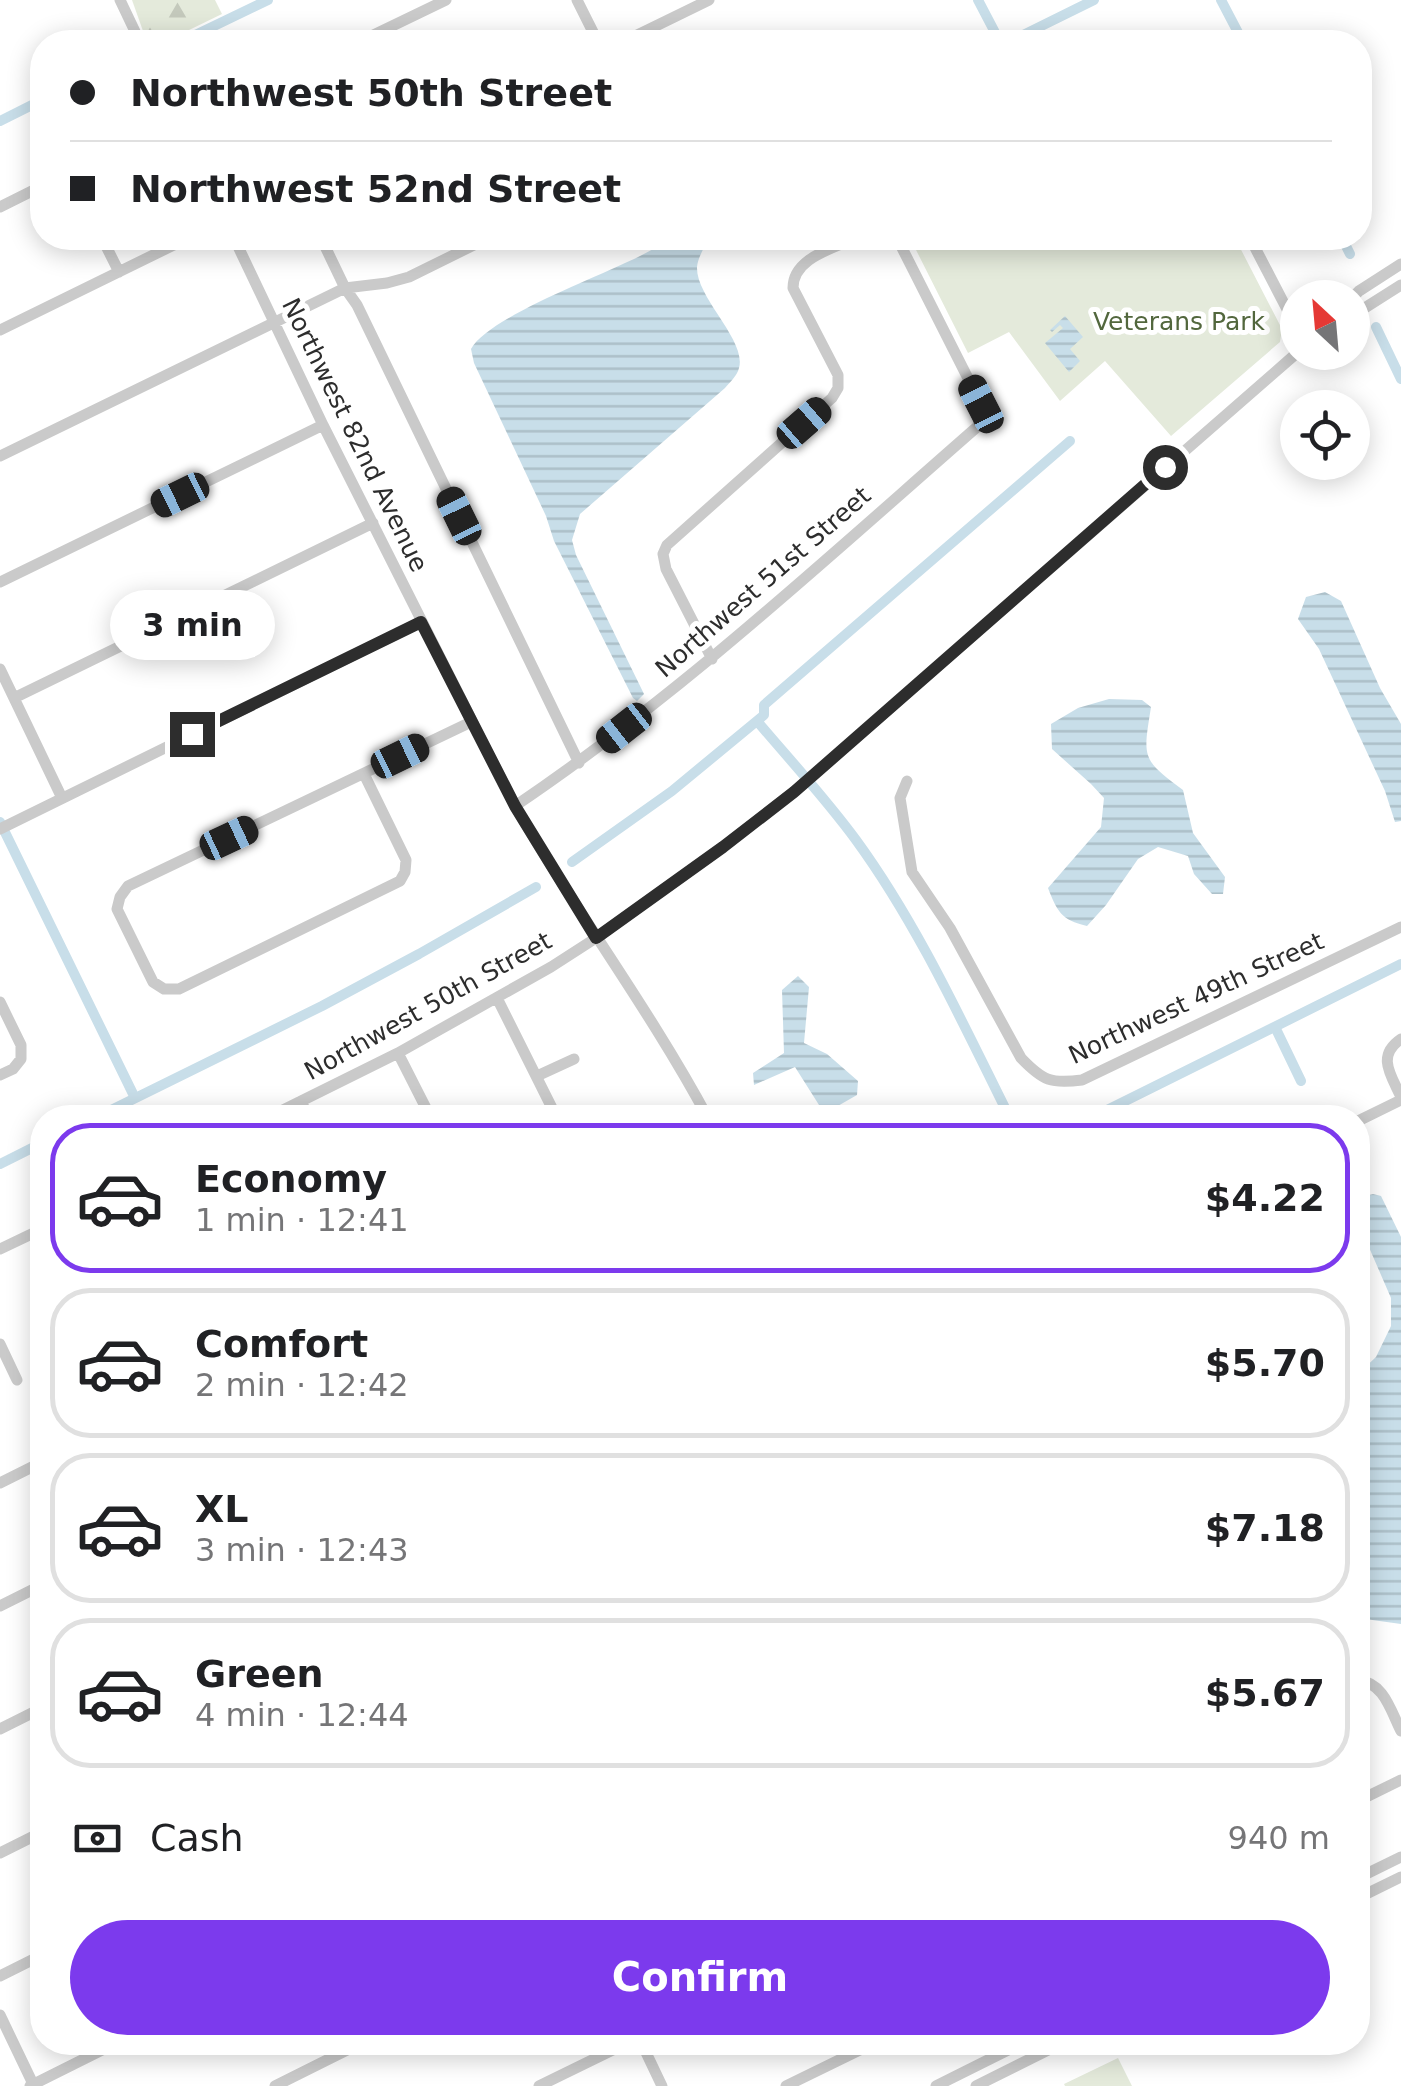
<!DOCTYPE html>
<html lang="en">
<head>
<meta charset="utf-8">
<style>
	:root { --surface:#fff; --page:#f2f2f2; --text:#202124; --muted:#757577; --line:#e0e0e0; --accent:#7c3aed }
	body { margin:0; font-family:"DejaVu Sans",sans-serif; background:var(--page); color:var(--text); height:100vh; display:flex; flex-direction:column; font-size:38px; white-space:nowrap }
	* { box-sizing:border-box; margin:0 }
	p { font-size:32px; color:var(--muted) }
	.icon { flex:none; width:55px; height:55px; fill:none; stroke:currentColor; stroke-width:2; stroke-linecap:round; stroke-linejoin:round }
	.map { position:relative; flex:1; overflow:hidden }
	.details { position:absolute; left:30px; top:1105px; width:1340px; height:950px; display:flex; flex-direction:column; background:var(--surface); border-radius:40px; box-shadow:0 5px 25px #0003 }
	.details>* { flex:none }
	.top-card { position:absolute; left:30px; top:30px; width:1342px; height:220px; border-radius:40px; box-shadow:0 5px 25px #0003; display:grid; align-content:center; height:220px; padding:0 40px; background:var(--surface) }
	.needle { width:65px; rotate:334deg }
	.fabs { position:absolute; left:1280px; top:280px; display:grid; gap:20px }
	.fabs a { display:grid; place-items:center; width:90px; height:90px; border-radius:50%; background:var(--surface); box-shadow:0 5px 25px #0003; font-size:50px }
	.end { position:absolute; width:45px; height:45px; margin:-22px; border:12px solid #2d2d2d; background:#fff; box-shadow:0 0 0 5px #fff }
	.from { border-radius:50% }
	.bubble { position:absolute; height:70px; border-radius:35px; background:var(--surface); box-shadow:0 5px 25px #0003; font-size:32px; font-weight:600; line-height:70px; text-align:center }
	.car { position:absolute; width:30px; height:60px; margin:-30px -15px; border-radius:12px; box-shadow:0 0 8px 2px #0007; background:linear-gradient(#222 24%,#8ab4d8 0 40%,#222 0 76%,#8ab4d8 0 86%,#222 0) }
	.top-card b { display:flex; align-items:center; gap:35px; height:95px; font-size:38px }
	.top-card b+b { border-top:2px solid var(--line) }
	.top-card i { width:25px; height:25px; background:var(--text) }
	ul { padding:18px 0 0; list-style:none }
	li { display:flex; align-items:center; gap:30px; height:150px; margin:0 20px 15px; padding:0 20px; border:5px solid var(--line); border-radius:40px }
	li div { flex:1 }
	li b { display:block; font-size:38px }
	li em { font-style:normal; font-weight:600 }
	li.selected { border-color:var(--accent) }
	li>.icon { width:90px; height:90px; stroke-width:1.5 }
	.pay { display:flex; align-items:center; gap:25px; height:110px; padding:0 40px; font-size:38px }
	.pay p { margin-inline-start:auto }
	.button { display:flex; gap:20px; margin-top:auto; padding:20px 40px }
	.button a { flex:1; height:115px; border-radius:60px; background:var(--accent); color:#fff; font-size:40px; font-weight:600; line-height:115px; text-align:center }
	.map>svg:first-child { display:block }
	.forest { fill:url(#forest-firs) }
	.green { fill:#e4eadb }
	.water { fill:url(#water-rules) }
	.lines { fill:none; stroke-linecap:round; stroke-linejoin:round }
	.canal { stroke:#c8dee9; stroke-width:10 }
	.minor { stroke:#cacaca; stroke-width:11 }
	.route { stroke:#2d2d2d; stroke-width:12 }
	.labels { text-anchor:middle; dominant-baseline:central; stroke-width:10; stroke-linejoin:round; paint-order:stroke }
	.park-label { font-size:25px; fill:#52673d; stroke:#fff }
	.street-label { font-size:25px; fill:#2d2d2d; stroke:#fff }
</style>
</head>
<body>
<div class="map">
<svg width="1401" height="2086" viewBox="0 0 1401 2086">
	<defs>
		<pattern id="forest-firs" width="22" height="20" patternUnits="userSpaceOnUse" patternTransform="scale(2.5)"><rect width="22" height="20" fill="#e4eadb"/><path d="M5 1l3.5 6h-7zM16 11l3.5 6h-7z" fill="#c4c9bc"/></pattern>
		<pattern id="water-rules" width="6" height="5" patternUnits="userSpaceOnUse" patternTransform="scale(2.5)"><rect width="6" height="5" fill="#c8dee9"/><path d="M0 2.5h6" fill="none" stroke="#acbfc8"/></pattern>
	</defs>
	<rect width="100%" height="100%" fill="#fff"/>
	<path class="forest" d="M132,0H215L222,14L187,31H143Z"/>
	<path class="green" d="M910,238H1235L1282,329L1280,342L1171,436L1105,361L1060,401L1009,332L968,353Z
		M1118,2058L1132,2086H1065L1064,2084Z"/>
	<path class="water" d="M673,238H709C705,246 698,257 697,267C696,298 747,340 739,368C737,376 730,382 725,388L580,514L572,540L576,555L644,694L637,701L633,698L554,541L546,516L474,363L471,349C487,319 590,280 625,263C642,256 658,246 673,238Z
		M1065,316L1083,337L1070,349L1080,361L1069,372L1045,343L1063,328L1060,325L1052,332L1050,330Z
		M1325,592L1341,601L1380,688L1401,724V821L1395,822L1385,791L1319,649L1298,619L1306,597Z
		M1109,699L1142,700L1151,707C1143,758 1141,759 1183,790L1193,833L1225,877L1223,894H1212L1194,874L1188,856L1158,847L1138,859L1106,905L1087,926C1061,920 1057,911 1048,888L1101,827L1104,798L1091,784L1052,749L1051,724L1078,708Z
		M798,976L809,987L804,1043L827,1054L858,1081L857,1095L829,1111L819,1105L795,1067L754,1085L753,1073L784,1053L782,990Z
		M1373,1194L1381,1196L1401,1237V1624L1358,1618V1517L1361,1511L1360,1486L1358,1484V1374L1376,1357L1391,1326V1298L1358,1222V1198Z"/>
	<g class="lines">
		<path class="canal" d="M978,0L1000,42
			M1221,0L1243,42
			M169,42L187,39L268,0
			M1009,42L1094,0
			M0,121L42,100
			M1342,238L1350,254
			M1376,327L1401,379
			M757,721C790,760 826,799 856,840C918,925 963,1024 1010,1118
			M0,822L135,1098
			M572,862L672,791L764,715V705L1070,441
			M1275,1027L1301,1081
			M95,1118L322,1006L419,954L536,887
			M1091,1118L1401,964
			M0,1164L42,1143"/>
		<path class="minor" d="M120,0L140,42
			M577,0L598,42
			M359,42L446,0
			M623,42L709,0
			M900,42H903
			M0,207L42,186
			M102,238L119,272
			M234,238L323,425L515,806C576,912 650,1010 708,1118
			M321,238L345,288L357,305L579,763
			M1250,238L1290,315L1298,324
			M1352,298L1359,291L1401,264
			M1352,316L1401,285
			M0,330L188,238
			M0,456L345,288L387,283L409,277L488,238
			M0,582L323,425
			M712,659L666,569L663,554L667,545L832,398L838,388V375L793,288C793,258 832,249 855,238
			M0,669L62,798
			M14,698L373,523
			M364,774L406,860L405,872L400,881L179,989H164L153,982L117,909L120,897L128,886L471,722
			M907,781L900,798L912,872L950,928L1021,1058C1043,1081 1051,1084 1082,1080L1401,927
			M515,806C681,694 827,558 977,427L982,416L981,404L897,238
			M0,829L421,622
			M497,998L557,1118
			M0,1002L21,1045V1059L13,1069L0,1075
			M1401,1039C1376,1056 1391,1075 1401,1097
			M398,1053L431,1118
			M537,1076L574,1059
			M301,1101L309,1118
			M267,1118L398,1053L551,967L596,938L723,847L801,786L1298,352
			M1358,1121L1401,1100
			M0,1249L42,1229
			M0,1344L17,1380
			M0,1483L42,1462
			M0,1606L42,1585
			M1358,1680C1384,1683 1390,1709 1401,1731
			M0,1729L42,1708
			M1358,1801L1401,1780
			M0,1853L42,1832
			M1358,1878L1401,1857
			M1358,1898L1401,1877
			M0,1976L42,1955
			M0,2015L34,2086
			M641,2042L662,2086
			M30,2086L118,2042
			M275,2086L363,2042
			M539,2086L629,2042
			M786,2086L876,2042
			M936,2086L1024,2042
			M976,2086L1064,2042"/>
	</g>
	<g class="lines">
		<path class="route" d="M192,734L421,622L515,806L596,938L723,847L794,792L1165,467"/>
	</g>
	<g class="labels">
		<g class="park-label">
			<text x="1179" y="321">Veterans Park</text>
		</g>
		<g class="street-label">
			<text transform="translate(355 435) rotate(64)">Northwest 82nd Avenue</text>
			<text transform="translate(763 582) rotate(-41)">Northwest 51st Street</text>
			<text transform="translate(1196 998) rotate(-25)">Northwest 49th Street</text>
			<text transform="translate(428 1006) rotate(-29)">Northwest 50th Street</text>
		</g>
	</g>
</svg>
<div class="fabs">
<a><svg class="needle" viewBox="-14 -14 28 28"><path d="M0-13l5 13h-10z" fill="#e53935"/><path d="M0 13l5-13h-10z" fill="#757577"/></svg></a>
<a><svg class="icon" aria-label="locate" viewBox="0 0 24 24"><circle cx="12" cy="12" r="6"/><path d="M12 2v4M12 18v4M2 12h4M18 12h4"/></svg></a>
</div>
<i class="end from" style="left:1165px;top:467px"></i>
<i class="end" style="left:192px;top:734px"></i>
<div class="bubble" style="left:110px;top:590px;width:165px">3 min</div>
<i class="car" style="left:981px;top:404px;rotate:333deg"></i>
<i class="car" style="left:804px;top:423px;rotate:49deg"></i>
<i class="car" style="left:180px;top:495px;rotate:244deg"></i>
<i class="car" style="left:459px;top:516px;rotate:334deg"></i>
<i class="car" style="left:624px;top:728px;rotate:232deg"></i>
<i class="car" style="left:400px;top:756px;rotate:64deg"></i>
<i class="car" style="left:229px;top:838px;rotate:65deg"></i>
<div class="top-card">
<b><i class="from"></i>Northwest 50th Street</b>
<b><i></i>Northwest 52nd Street</b>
</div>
<section class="details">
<ul>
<li class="selected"><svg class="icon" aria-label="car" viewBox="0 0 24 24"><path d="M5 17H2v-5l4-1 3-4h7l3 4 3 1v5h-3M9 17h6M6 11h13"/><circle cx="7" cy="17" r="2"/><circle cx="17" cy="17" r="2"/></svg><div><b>Economy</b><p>1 min · 12:41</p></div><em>$4.22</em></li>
<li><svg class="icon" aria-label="car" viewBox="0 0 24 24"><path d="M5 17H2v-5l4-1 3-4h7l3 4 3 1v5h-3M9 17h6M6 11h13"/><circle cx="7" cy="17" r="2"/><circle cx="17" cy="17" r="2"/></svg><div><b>Comfort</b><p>2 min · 12:42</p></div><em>$5.70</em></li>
<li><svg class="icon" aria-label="car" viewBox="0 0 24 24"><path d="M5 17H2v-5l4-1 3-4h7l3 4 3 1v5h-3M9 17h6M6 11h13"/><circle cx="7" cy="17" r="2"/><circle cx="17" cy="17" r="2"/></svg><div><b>XL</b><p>3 min · 12:43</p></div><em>$7.18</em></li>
<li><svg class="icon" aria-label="car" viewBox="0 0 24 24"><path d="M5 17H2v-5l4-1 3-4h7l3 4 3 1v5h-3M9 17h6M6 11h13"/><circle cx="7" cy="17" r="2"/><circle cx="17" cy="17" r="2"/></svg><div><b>Green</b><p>4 min · 12:44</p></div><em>$5.67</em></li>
</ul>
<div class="pay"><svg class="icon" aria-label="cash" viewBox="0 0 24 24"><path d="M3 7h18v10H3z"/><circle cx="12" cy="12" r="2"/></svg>Cash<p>940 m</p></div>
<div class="button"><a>Confirm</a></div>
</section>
</div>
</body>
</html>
